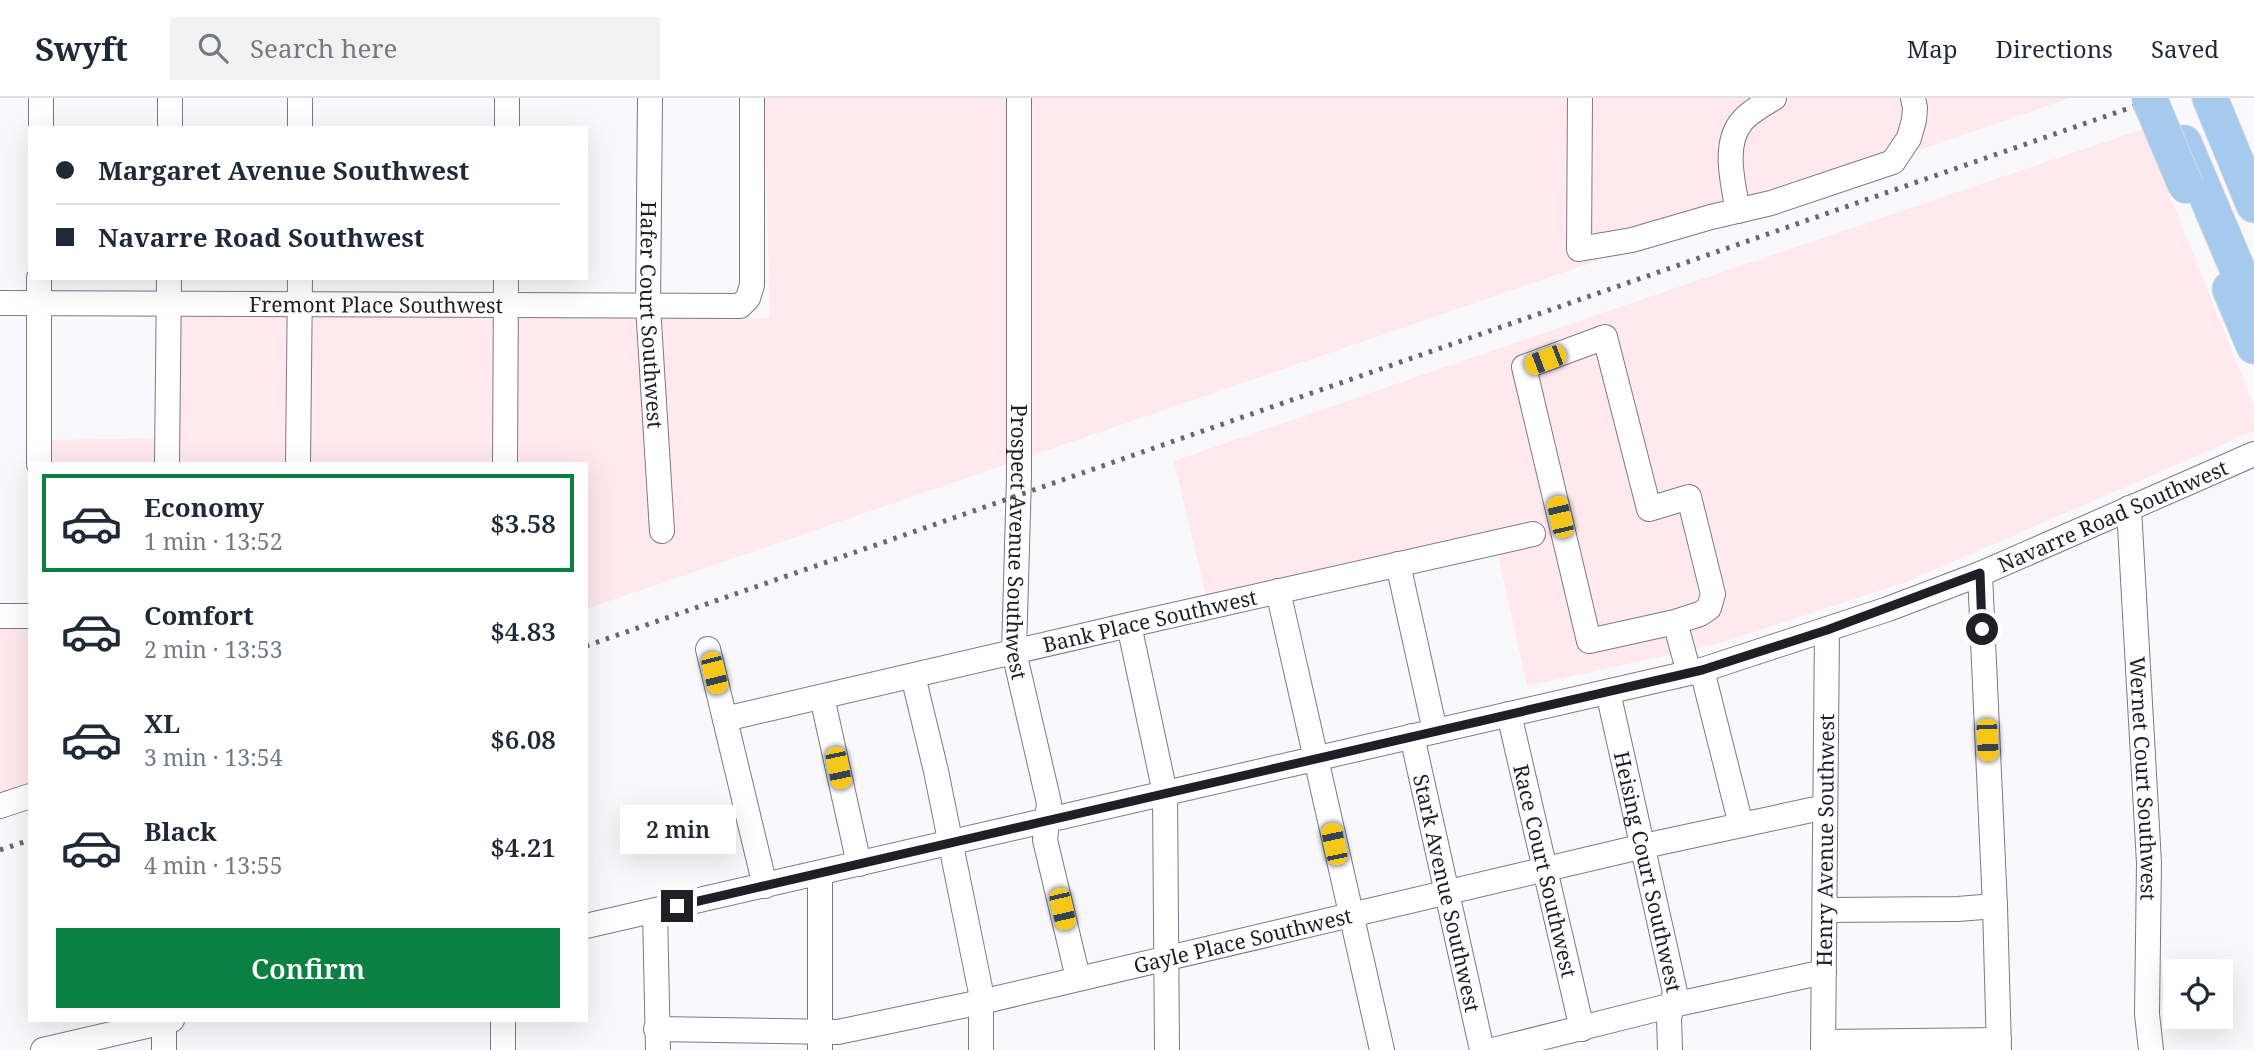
<!DOCTYPE html>
<html lang="en">
<head>
<meta charset="utf-8">
<style>
	:root { --surface:#fff; --page:#f2f2f3; --text:#1f2937; --muted:#747a83; --line:#e0e1e3; --accent:#0b8043 }
	body { margin:0; font-family:"Noto Serif",serif; background:var(--page); color:var(--text); height:100vh; display:flex; flex-direction:column; font-size:26px; white-space:nowrap }
	* { box-sizing:border-box; margin:0 }
	p { font-size:23px; color:var(--muted) }
	.icon { flex:none; width:38px; height:38px; fill:none; stroke:currentColor; stroke-width:2; stroke-linecap:round; stroke-linejoin:round }
	.map { position:relative; flex:1; overflow:hidden }
	.drawer { position:absolute; left:28px; top:364px; width:560px; height:560px; display:flex; flex-direction:column; background:var(--surface); border-radius:0px; box-shadow:0 7px 28px #0002 }
	.drawer>* { flex:none }
	.top-card { position:absolute; left:28px; top:28px; width:560px; height:154px; border-radius:0px; box-shadow:0 7px 28px #0002; display:grid; align-content:center; height:154px; padding:0 28px; background:var(--surface) }
	.controls { position:absolute; left:2163px; top:861px; display:grid; gap:14px }
	.controls a { display:grid; place-items:center; width:70px; height:70px; border-radius:0px; background:var(--surface); box-shadow:0 7px 28px #0002; font-size:35px }
	.end { position:absolute; width:32px; height:32px; margin:-16px; border:9px solid #201f25; background:#fff; box-shadow:0 0 0 4px #fff }
	.from { border-radius:50% }
	.bubble { position:absolute; height:49px; border-radius:0px; background:var(--surface); box-shadow:0 7px 28px #0002; font-size:23px; font-weight:600; line-height:49px; text-align:center }
	.car { position:absolute; width:21px; height:42px; margin:-21px -10px; border-radius:9px; box-shadow:0 0 5px 2px #0007; background:linear-gradient(#f5c518 24%,#345 0 40%,#f5c518 0 76%,#345 0 86%,#f5c518 0) }
	.top-card b { display:flex; align-items:center; gap:24px; height:66px; font-size:26px }
	.top-card b+b { border-top:2px solid var(--line) }
	.top-card i { width:18px; height:18px; background:var(--text) }
	ul { padding:12px 0 0; list-style:none }
	li { display:flex; align-items:center; gap:21px; height:98px; margin:0 14px 10px; padding:0 14px; border:4px solid transparent; border-radius:0px }
	li div { flex:1 }
	li b { display:block; font-size:26px }
	li em { font-style:normal; font-weight:600 }
	li.selected { border-color:var(--accent) }
	li>.icon { width:63px; height:63px; stroke-width:1.5 }
	.cta { display:flex; gap:14px; margin-top:auto; padding:14px 28px }
	.cta a { flex:1; height:80px; border-radius:0px; background:var(--accent); color:#fff; font-size:28px; font-weight:600; line-height:80px; text-align:center }
	header { display:flex; align-items:center; gap:42px; box-sizing:border-box; height:98px; padding:0 35px; background:var(--surface); border-bottom:2px solid var(--line) }
	header strong { font-size:33px }
	nav { display:flex; gap:38px; margin-inline-start:auto; font-size:24px }
	.search { width:490px; height:63px; background:var(--page); display:flex; align-items:center; gap:18px; box-sizing:border-box; padding:0 24px; border-radius:0px; color:var(--muted); font-size:26px }
	.map>svg:first-child { display:block }
	.industrial { fill:#ffe9ee }
	.lines { fill:none; stroke-linecap:round; stroke-linejoin:round }
	.minor-casing { stroke:#7b7987; stroke-width:26 }
	.highway-casing { stroke:#d7d7d8; stroke-width:37 }
	.minor { stroke:#fff; stroke-width:24 }
	.highway { stroke:#a6c9ee; stroke-width:35 }
	.rail { stroke:#68676c; stroke-width:5; stroke-dasharray:3.5 7; stroke-linecap:butt }
	.highway-bridge-casing { stroke:#d7d7d8; stroke-width:37; stroke-linecap:butt }
	.highway-bridge { stroke:#a6c9ee; stroke-width:35 }
	.route { stroke:#201f25; stroke-width:9 }
	.labels { text-anchor:middle; dominant-baseline:central; stroke-width:6; stroke-linejoin:round; paint-order:stroke }
	.street-label { font-size:21px; fill:#201f25; stroke:#fff }
</style>
</head>
<body>
<header>
<strong>Swyft</strong>
<div class="search"><svg class="icon" aria-label="search" viewBox="0 0 24 24"><circle cx="10" cy="10" r="6"/><path d="M15 15l6 6"/></svg>Search here</div>
<nav><a>Map</a><a>Directions</a><a>Saved</a></nav>
</header>
<div class="map">
<svg width="2254" height="952" viewBox="0 0 2254 952">
	<rect width="100%" height="100%" fill="#f9f9fc"/>
	<path class="industrial" d="M764,0H2070L586,511V366H45V342L177,340L175,212L770,220Z
		M2143,31L2254,308V333L1906,484L1717,546L1527,588L1493,435L1206,498L1174,363L1561,229Z
		M0,506H30V703L0,713Z"/>
	<g class="lines">
		<defs>
			<g id="minor">
				<path id="s1" d="M650,0L648,208L662,433"/>
				<path id="s2" d="M1019,0V379L1014,554L1049,705L1045,742L1078,880"/>
				<path d="M1580,0L1579,151L1632,142L1711,119L1771,105L1893,64L1909,40L1914,22L1915,10L1913,0"/>
				<path d="M41,30V0"/>
				<path d="M170,30V0"/>
				<path d="M300,30V0"/>
				<path d="M507,30V0"/>
				<path d="M1738,113C1733,85 1722,45 1743,22C1751,13 1764,6 1774,0"/>
				<path id="s3" d="M0,205L740,208L748,200L752,187V0"/>
				<path d="M39,366V180"/>
				<path d="M167,366L169,180"/>
				<path d="M298,366L300,180"/>
				<path d="M505,366L506,180"/>
				<path id="s4" d="M2129,410L2149,765L2147,916L2151,952"/>
				<path d="M1398,466L1435,633"/>
				<path d="M1980,476L1995,808L1999,952"/>
				<path d="M1278,493L1382,952"/>
				<path d="M0,518H30"/>
				<path d="M1675,524L1700,516L1709,510L1713,496L1689,399L1649,411L1605,239L1524,269L1589,543L1675,524L1689,575"/>
				<path d="M1129,527L1165,695L1167,952"/>
				<path d="M708,551L765,788"/>
				<path d="M1702,572L1741,727"/>
				<path d="M913,578L936,673L981,895V952"/>
				<path id="s5" d="M1608,594L1675,894L1669,920L1670,952"/>
				<path d="M822,599L859,766"/>
				<path id="s6" d="M1509,616L1582,931"/>
				<path id="s7" d="M725,621L1129,527L1533,436"/>
				<path id="s8" d="M1412,638L1482,952"/>
				<path d="M0,708L30,698"/>
				<path d="M820,775V952"/>
				<path d="M1825,812L1958,811L1995,808"/>
				<path d="M655,813L658,952"/>
				<path id="s9" d="M586,828L1702,572L1888,511L1980,476L2254,356"/>
				<path d="M164,924V952"/>
				<path id="s10" d="M656,931L838,934L981,904L1644,748L1825,709"/>
				<path d="M1824,944L1999,942"/>
				<path d="M43,952L172,922"/>
				<path d="M503,952V922"/>
				<path d="M1493,952L1673,907L1824,874"/>
				<path id="s11" d="M1823,952L1827,532"/>
			</g>
			<path id="highway" d="M2210,0L2254,107
				M2184,45L2254,210
				M2230,191L2254,248"/>
		</defs>
		<use href="#minor" class="minor-casing"/>
		<use href="#highway" class="highway-casing"/>
		<use href="#minor" class="minor"/>
		<use href="#highway" class="highway"/>
		<path class="rail" d="M586,548L2158,0
			M0,752L30,742"/>
		<defs>
			<path id="highway-bridge" d="M2149,0L2186,88"/>
		</defs>
		<use href="#highway-bridge" class="highway-bridge-casing"/>
		<use href="#highway-bridge" class="highway-bridge"/>
	</g>
	<g class="lines">
		<path class="route" d="M677,808L1702,572L1827,532L1980,475L1982,531"/>
	</g>
	<g class="labels">
		<g class="street-label">
			<text stroke="none"><textPath href="#s3" startOffset="376">Fremont Place Southwest</textPath></text>
			<text stroke="none"><textPath href="#s1" startOffset="217">Hafer Court Southwest</textPath></text>
			<text stroke="none"><textPath href="#s9" startOffset="1584">Navarre Road Southwest</textPath></text>
			<text stroke="none"><textPath href="#s2" startOffset="444">Prospect Avenue Southwest</textPath></text>
			<text stroke="none"><textPath href="#s7" startOffset="436">Bank Place Southwest</textPath></text>
			<text stroke="none"><textPath href="#s4" startOffset="271">Wernet Court Southwest</textPath></text>
			<text stroke="none"><textPath href="#s11" startOffset="210">Henry Avenue Southwest</textPath></text>
			<text stroke="none"><textPath href="#s6" startOffset="161">Race Court Southwest</textPath></text>
			<text stroke="none"><textPath href="#s5" startOffset="184">Heising Court Southwest</textPath></text>
			<text stroke="none"><textPath href="#s8" startOffset="161">Stark Avenue Southwest</textPath></text>
			<text stroke="none"><textPath href="#s10" startOffset="597">Gayle Place Southwest</textPath></text>
		</g>
	</g>
</svg>
<div class="controls">
<a><svg class="icon" aria-label="locate" viewBox="0 0 24 24"><circle cx="12" cy="12" r="6"/><path d="M12 2v4M12 18v4M2 12h4M18 12h4"/></svg></a>
</div>
<i class="end from" style="left:1982px;top:531px"></i>
<i class="end" style="left:677px;top:808px"></i>
<div class="bubble" style="left:620px;top:707px;width:116px">2 min</div>
<i class="car" style="left:1545px;top:262px;rotate:249deg"></i>
<i class="car" style="left:1560px;top:419px;rotate:347deg"></i>
<i class="car" style="left:714px;top:575px;rotate:166deg"></i>
<i class="car" style="left:1987px;top:642px;rotate:177deg"></i>
<i class="car" style="left:838px;top:670px;rotate:168deg"></i>
<i class="car" style="left:1334px;top:746px;rotate:348deg"></i>
<i class="car" style="left:1062px;top:811px;rotate:167deg"></i>
<div class="top-card">
<b><i class="from"></i>Margaret Avenue Southwest</b>
<b><i></i>Navarre Road Southwest</b>
</div>
<section class="drawer">
<ul>
<li class="selected"><svg class="icon" aria-label="car" viewBox="0 0 24 24"><path d="M5 17H2v-5l4-1 3-4h7l3 4 3 1v5h-3M9 17h6M6 11h13"/><circle cx="7" cy="17" r="2"/><circle cx="17" cy="17" r="2"/></svg><div><b>Economy</b><p>1 min · 13:52</p></div><em>$3.58</em></li>
<li><svg class="icon" aria-label="car" viewBox="0 0 24 24"><path d="M5 17H2v-5l4-1 3-4h7l3 4 3 1v5h-3M9 17h6M6 11h13"/><circle cx="7" cy="17" r="2"/><circle cx="17" cy="17" r="2"/></svg><div><b>Comfort</b><p>2 min · 13:53</p></div><em>$4.83</em></li>
<li><svg class="icon" aria-label="car" viewBox="0 0 24 24"><path d="M5 17H2v-5l4-1 3-4h7l3 4 3 1v5h-3M9 17h6M6 11h13"/><circle cx="7" cy="17" r="2"/><circle cx="17" cy="17" r="2"/></svg><div><b>XL</b><p>3 min · 13:54</p></div><em>$6.08</em></li>
<li><svg class="icon" aria-label="car" viewBox="0 0 24 24"><path d="M5 17H2v-5l4-1 3-4h7l3 4 3 1v5h-3M9 17h6M6 11h13"/><circle cx="7" cy="17" r="2"/><circle cx="17" cy="17" r="2"/></svg><div><b>Black</b><p>4 min · 13:55</p></div><em>$4.21</em></li>
</ul>
<div class="cta"><a>Confirm</a></div>
</section>
</div>
</body>
</html>
